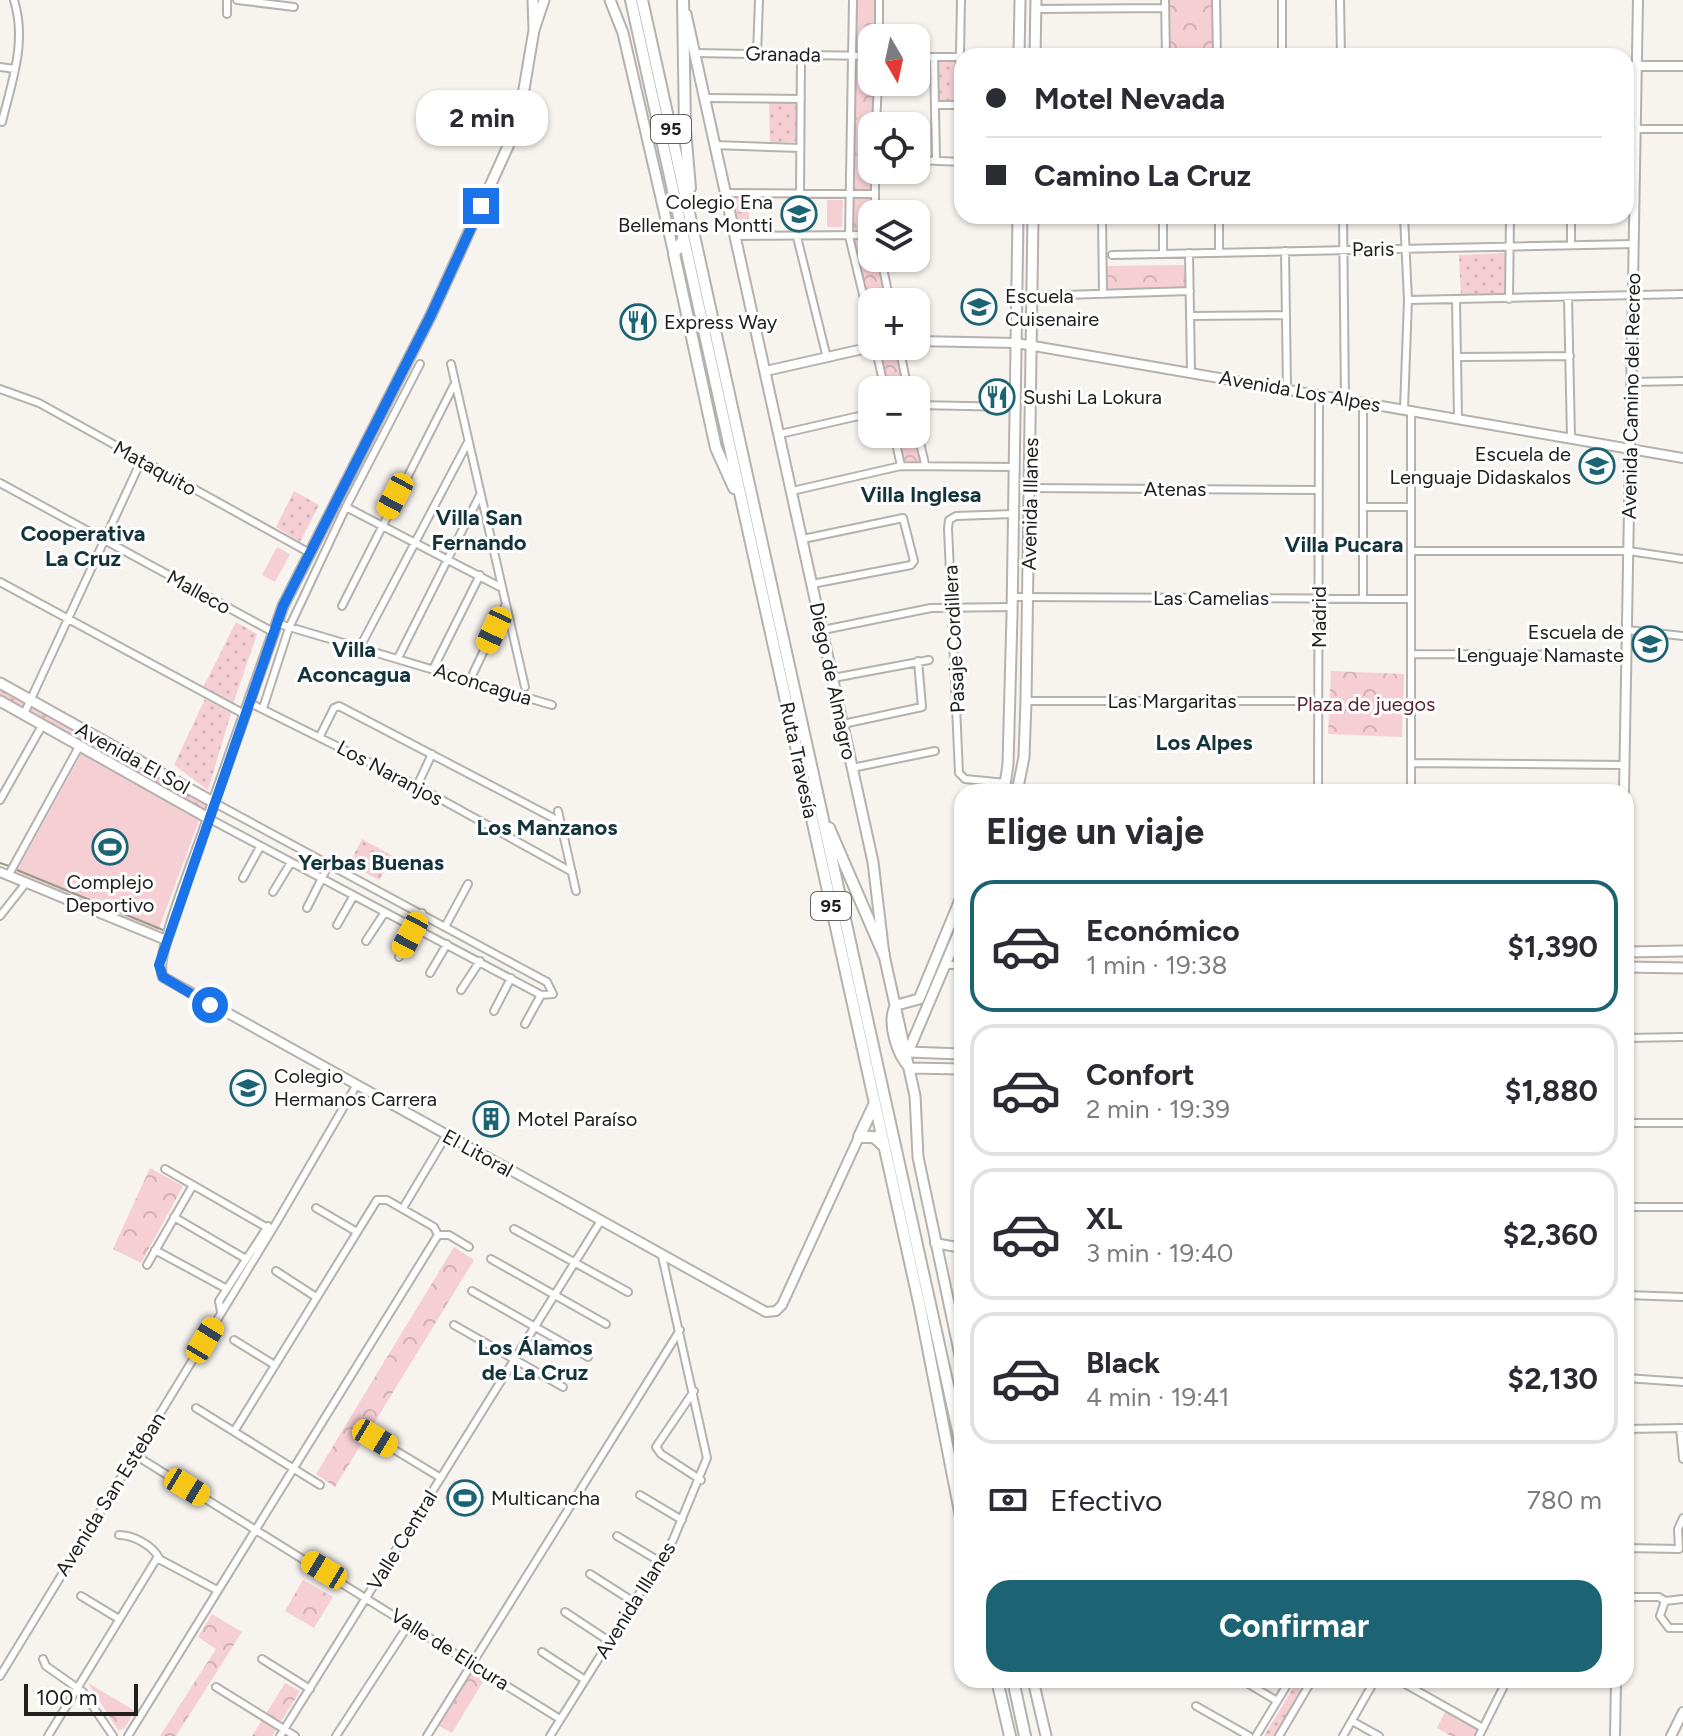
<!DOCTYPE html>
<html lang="es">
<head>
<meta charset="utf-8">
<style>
	:root { --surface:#fff; --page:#f7f7f7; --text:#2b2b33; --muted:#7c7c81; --line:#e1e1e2; --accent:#1c6373 }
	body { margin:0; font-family:Figtree,sans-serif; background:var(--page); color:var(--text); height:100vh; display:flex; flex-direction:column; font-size:30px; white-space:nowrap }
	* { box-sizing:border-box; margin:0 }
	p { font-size:26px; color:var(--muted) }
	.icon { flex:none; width:44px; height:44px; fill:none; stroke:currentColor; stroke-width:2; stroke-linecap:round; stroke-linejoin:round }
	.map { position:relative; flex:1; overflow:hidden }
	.side { position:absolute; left:954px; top:784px; width:680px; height:904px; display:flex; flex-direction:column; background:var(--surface); border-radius:24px; box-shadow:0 2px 6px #0004 }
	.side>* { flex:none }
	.guide { position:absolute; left:954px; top:48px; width:680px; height:176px; border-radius:24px; box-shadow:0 2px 6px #0004; display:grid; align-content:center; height:176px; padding:0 32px; background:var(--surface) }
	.needle { width:52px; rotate:171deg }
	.buttons { position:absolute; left:858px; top:24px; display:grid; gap:16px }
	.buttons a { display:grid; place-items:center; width:72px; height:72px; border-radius:16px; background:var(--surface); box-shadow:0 2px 6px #0004; font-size:40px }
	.scale { position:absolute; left:24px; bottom:20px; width:114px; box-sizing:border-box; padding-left:8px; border:4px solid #21201f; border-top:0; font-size:22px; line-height:28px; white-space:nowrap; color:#21201f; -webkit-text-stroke:6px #fff; paint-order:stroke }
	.end { position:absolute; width:36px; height:36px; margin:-18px; border:10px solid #1a73e8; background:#fff; box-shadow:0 0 0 4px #fff }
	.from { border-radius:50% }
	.bubble { position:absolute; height:56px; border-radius:24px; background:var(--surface); box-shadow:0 2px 6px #0004; font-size:26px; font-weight:700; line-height:56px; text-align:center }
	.car { position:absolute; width:24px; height:48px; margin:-24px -12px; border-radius:10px; box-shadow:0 0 6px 2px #0007; background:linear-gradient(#f5c518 24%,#345 0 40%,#f5c518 0 76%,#345 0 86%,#f5c518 0) }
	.guide b { display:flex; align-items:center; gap:28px; height:76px; font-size:30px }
	.guide b+b { border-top:2px solid var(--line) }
	.guide i { width:20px; height:20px; background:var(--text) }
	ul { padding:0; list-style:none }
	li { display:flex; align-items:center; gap:24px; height:132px; margin:0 16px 12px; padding:0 16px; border:4px solid var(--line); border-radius:24px }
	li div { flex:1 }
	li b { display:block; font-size:30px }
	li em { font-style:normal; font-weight:700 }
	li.selected { border-color:var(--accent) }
	li>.icon { width:72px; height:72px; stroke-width:1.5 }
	h2 { padding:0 32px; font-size:36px; line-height:96px }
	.pay { display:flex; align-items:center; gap:20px; height:88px; padding:0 32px; font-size:30px }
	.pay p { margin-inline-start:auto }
	.action { display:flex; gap:16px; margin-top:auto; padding:16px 32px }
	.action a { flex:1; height:92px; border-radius:24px; background:var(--accent); color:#fff; font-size:32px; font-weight:700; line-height:92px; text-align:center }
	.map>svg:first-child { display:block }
	.grass { fill:url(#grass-dots) }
	.park { fill:url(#park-crowns) }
	.pitch { fill:#f5cfd4 }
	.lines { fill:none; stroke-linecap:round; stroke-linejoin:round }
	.stream { stroke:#929d87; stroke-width:2 }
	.minor-casing { stroke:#b5b1ad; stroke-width:10 }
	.tertiary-casing { stroke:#b5b1ad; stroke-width:12 }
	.secondary-casing { stroke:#b5b1ad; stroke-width:13 }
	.trunk-casing { stroke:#b5b1ad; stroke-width:14 }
	.minor { stroke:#fff; stroke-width:6 }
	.tertiary { stroke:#fff; stroke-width:8 }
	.secondary { stroke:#fff; stroke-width:9 }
	.trunk { stroke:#fff; stroke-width:10 }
	.route { stroke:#1a73e8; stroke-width:10 }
	.labels { text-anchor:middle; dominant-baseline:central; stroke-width:6; stroke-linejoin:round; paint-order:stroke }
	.shield { fill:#fff; stroke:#646362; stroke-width:2 }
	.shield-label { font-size:18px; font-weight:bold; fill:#21201f }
	.street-label { font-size:20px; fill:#21201f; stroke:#fff }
	.poi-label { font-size:20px; fill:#21201f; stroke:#fff; text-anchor:start }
	.park-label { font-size:20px; fill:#582630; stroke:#fff }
	.neighbourhood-label { font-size:22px; font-weight:bold; fill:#14343c; stroke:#fff }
</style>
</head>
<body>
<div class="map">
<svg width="1683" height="1736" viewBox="0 0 1683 1736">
	<defs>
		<pattern id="grass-dots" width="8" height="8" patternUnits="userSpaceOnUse" patternTransform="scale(2)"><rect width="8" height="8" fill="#f5cfd4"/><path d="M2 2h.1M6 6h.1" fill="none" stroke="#d2b1b6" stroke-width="1.8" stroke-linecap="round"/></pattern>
		<pattern id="park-crowns" width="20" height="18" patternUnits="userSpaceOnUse" patternTransform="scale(2)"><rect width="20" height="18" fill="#f5cfd4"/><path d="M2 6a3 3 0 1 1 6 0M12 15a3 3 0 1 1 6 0" fill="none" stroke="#d2b1b6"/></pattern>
	</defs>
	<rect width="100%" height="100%" fill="#f7f3ef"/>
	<path class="grass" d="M934,57H961L959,105H935Z
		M769,103H797L796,142H770Z
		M731,195H749V232H740Z
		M1505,253L1506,298L1461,299L1459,255Z
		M294,491L319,505L300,542L276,527Z
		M236,622L257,634L233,704L203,688Z
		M0,686L207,802L204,810L0,698Z
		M205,699L231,713L208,790L174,765Z
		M362,839L393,856L379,880L349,864Z
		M1298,1680H1309L1276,1736H1264Z"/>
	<path class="park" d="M855,0H878L877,38H872V82H876L872,126V258H879L888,302H872V324L851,236Z
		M1170,0H1213L1215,56H1170Z
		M1183,265L1187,268L1185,289L1110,290L1106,286V266Z
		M877,346H897L906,390H887Z
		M896,434H916L923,462L902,464Z
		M1331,671L1404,674L1402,737L1328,734Z
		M150,1168L183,1186L141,1263L113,1249Z
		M454,1247L474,1260L335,1487L316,1474Z
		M303,1580L333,1597L314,1628L285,1611Z
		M212,1614L242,1632L176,1736H160L216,1649L198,1637Z
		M476,1674L484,1680L452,1733L439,1726L470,1675Z
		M88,1683L135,1711L124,1729L118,1730Z
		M285,1683L300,1691L272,1736H252Z
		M1447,1708L1483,1728L1479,1736H1451L1437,1728Z"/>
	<path class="pitch" d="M827,200H843L842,227H827Z
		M277,547L290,554L275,582L262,575Z
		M83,751L200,818L158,931L14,876Z
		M454,1480L485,1497L475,1516L444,1498Z"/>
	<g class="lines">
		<path class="stream" d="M0,863L9,866
			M17,870L163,930"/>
		<defs>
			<path id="minor" d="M237,0L294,7
				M853,0L849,236L872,332
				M1165,0L1166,56
				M1216,0L1217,56
				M1282,0V56
				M1340,0L1341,56
				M1036,9L1165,8
				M227,14V0
				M879,38V0
				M695,53L872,56
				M757,54L759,0
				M916,57H961
				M934,57L936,161
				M0,67L15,69
				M704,98L801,99
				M935,105H962
				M959,105L961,0
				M2,122C12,81 27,42 14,0
				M876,126L878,82
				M1626,129H1683
				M714,145L800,148
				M916,160L962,162
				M875,170V214
				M725,193L875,194
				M800,194L801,55
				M1102,216L1103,294
				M1163,216V254
				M1219,216V252
				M1343,216L1345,399
				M1404,216L1408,300L1404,409
				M1571,216V245
				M734,236L872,235
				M797,237L827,358
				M1285,251L1287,388
				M1189,253L1191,372
				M1112,255L1634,244
				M881,258L890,302
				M1032,296L1190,291
				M1568,298L1571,438
				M1509,299L1510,216
				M1408,300L1683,294
				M1456,300L1458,418
				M1190,316L1286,315
				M875,346L885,390
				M899,346L908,390
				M1458,357L1570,356
				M451,364L525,687
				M1632,382L1683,381
				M0,389L39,403L308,552
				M1363,402V599
				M916,405L1015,407
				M916,426L925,464
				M780,434L872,413
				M894,434L901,466
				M0,483L273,632
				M1030,488L1319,490
				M792,491L901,466L1014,467
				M346,507L502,588
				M1363,507H1411
				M803,539L903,518L914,561L911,565L812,584
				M1411,551H1629L1683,559
				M0,582L244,714
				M1012,597L1411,599
				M342,606L454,385
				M276,623L552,705
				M823,630L931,608L1012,607
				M1627,630L1683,636
				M359,649L468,442
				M1411,654L1627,655
				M398,658L480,495
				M433,669L480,575
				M833,678L929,660
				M470,680L506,604
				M1026,701H1319
				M248,702L417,786L572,872
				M263,708L289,628L346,507L420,364
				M24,714L141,461
				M843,724L922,707L918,661
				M320,736L334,708L339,706L559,821
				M1411,763L1625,765
				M852,768L935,751
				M1006,783L965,779L959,773L948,528L949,520L956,516L1013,514
				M417,786L432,754
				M1018,790L1086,792
				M1318,792L1319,394
				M1411,792V410
				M0,800L43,724
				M558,811L576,891
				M208,818L541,995L553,994L547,982L213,802
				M8,876L80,745
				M243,878L260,847
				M273,892L290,864
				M307,908L329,864
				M0,916L26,883
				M337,925L353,897
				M446,925L468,884
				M366,941L385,912
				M399,957L422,913
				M946,965H962
				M430,973L447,944
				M461,990L480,961
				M494,1011L511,978
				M525,1024L541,995
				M1626,1038L1683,1037
				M1626,1123H1683
				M165,1169L266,1227
				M1626,1207H1683
				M316,1208L357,1232
				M403,1208L446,1136
				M174,1217L246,1259
				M514,1229L628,1292
				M155,1250L227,1289
				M491,1259L606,1324
				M147,1265L193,1185
				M276,1271L316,1297
				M472,1291L588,1357
				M1626,1295L1683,1297
				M221,1312L219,1301L268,1226
				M454,1325L563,1387
				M234,1340L273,1364
				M1626,1378L1683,1382
				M694,1391L656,1447L661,1454L701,1480
				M196,1408L320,1485
				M1680,1428L1683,1459
				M1626,1429L1683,1428
				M235,1430L377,1200H387L434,1227L438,1235H449L469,1247
				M375,1438L441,1478
				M135,1455L560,1719
				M640,1495L682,1520
				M119,1535C133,1535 152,1545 159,1558
				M617,1536L659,1561
				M1626,1548L1679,1549L1678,1529L1683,1518
				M590,1574L634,1602
				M81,1596L119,1619
				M1626,1597H1659L1665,1601
				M1683,1599L1665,1601L1660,1616L1669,1628H1683
				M565,1612L609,1641
				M542,1652L585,1680
				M43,1659L46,1666L83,1692L113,1736
				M262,1659L310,1689
				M0,1676L278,1220L356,1086
				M1242,1680L1277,1701
				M1398,1680L1483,1728
				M216,1687L295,1736
				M1196,1706L1249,1736
				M1352,1721L1379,1736
				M48,1736L157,1558L217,1590
				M128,1736L438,1235
				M280,1736L600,1222
				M336,1736L409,1624
				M427,1736L680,1330
				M550,1736L673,1540L707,1458L662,1256
				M1256,1736L1290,1680
				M1279,1736L1312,1680
				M1343,1736L1375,1680
				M1479,1736L1507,1680"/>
			<path id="tertiary" d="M1626,66H1683
				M916,341L1016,343L1683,458
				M766,371L876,346
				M1624,792L1638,0
				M208,818C200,845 152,959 163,977L766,1312L776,1311L782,1305L859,1137
				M0,872L166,940
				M935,1243L962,1248
				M1615,1736L1616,1680
				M1671,1736L1683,1712"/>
			<path id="secondary" d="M610,0L623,33L674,254
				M686,14L873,862L884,955L915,1096L918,1157L962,1365
				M534,30L544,0
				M1019,56L1020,0
				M1035,56L1036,0
				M0,683L213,802
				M0,701L208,818L283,606L431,315L510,142L522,101L534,30L533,0
				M1004,792L1008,764L1012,615L1018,216
				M1017,792L1024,757L1026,701L1033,216
				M1626,952L1683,951
				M1626,967L1683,968
				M896,1005C886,1021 897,1056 910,1068
				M897,1005L919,999L962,895
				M908,1052L962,925
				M908,1052L962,1054
				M910,1068L962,1069
				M1033,1680L1046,1736"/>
			<path id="trunk" d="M631,0L920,1307L962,1522
				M642,0L962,1449
				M683,0L685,130L690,188
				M683,240L674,254L716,448L734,488
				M829,828L884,955
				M875,1103L859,1137H874L884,1146
				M997,1680L1010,1736
				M1013,1680L1025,1736"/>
		</defs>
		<use href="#minor" class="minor-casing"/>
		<use href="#tertiary" class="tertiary-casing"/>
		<use href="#secondary" class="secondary-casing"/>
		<use href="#trunk" class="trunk-casing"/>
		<use href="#minor" class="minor"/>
		<use href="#tertiary" class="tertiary"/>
		<use href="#secondary" class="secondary"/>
		<use href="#trunk" class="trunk"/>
	</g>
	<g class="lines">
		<path class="route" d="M210,1005L163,977L159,965L283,606L431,315L481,206"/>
	</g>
	<defs>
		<symbol id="school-ring" viewBox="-11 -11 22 22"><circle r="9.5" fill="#fff" stroke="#1c6373" stroke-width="1.5"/><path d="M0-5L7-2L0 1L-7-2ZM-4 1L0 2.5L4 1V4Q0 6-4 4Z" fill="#1c6373"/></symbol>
		<symbol id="restaurant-ring" viewBox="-11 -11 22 22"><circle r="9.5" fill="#fff" stroke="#1c6373" stroke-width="1.5"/><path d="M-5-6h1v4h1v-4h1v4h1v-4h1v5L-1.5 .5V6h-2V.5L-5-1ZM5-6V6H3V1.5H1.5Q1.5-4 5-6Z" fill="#1c6373"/></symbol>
		<symbol id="stadium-ring" viewBox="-11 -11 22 22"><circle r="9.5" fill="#fff" stroke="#1c6373" stroke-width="1.5"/><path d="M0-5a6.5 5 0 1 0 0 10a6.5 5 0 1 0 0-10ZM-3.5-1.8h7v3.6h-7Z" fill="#1c6373"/></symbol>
		<symbol id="building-ring" viewBox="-11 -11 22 22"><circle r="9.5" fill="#fff" stroke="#1c6373" stroke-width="1.5"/><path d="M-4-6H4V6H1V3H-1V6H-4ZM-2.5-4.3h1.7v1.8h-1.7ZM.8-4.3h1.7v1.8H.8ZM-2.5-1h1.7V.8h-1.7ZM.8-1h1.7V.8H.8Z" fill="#1c6373"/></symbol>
	</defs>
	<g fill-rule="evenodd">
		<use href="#school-ring" x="779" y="194" width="40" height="40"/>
		<use href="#school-ring" x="959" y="287" width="40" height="40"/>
		<use href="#restaurant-ring" x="618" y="302" width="40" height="40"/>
		<use href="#restaurant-ring" x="977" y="377" width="40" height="40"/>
		<use href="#school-ring" x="1577" y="446" width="40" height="40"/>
		<use href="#school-ring" x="1630" y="624" width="40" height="40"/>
		<use href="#stadium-ring" x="90" y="827" width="40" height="40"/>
		<use href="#school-ring" x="228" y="1068" width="40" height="40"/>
		<use href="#building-ring" x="471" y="1099" width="40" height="40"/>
		<use href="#stadium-ring" x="445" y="1478" width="40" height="40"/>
	</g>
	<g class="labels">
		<g class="shield">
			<rect x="651" y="115" width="40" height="28" rx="6"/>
			<rect x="811" y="892" width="40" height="28" rx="6"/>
		</g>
		<g class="shield-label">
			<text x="671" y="129">95</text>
			<text x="831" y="906">95</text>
		</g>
		<g class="street-label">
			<text transform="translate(783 54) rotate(1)">Granada</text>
			<text transform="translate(1373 249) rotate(-1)">Paris</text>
			<text transform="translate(1300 391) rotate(10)">Avenida Los Alpes</text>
			<text transform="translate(1631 396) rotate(-89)">Avenida Camino del Recreo</text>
			<text transform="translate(155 468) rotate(29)">Mataquito</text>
			<text x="1175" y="489">Atenas</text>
			<text transform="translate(1030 504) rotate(-89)">Avenida Illanes</text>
			<text transform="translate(199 592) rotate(29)">Malleco</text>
			<text x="1211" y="598">Las Camelias</text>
			<text transform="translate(1319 617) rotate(-90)">Madrid</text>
			<text transform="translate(954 639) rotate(-93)">Pasaje Cordillera</text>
			<text transform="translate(833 681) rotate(78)">Diego de Almagro</text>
			<text transform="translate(483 684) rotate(17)">Aconcagua</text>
			<text x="1172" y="701">Las Margaritas</text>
			<text transform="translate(133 758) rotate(29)">Avenida El Sol</text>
			<text transform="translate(799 760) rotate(78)">Ruta Travesía</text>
			<text transform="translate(390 773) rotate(28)">Los Naranjos</text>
			<text transform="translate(478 1153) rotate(29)">El Litoral</text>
			<text transform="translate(110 1494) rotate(-58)">Avenida San Esteban</text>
			<text transform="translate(402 1540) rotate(-58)">Valle Central</text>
			<text transform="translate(635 1600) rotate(-58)">Avenida Illanes</text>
			<text transform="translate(450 1649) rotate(32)">Valle de Elicura</text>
		</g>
		<g class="poi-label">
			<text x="773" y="202" text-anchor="end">Colegio Ena<tspan x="773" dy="23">Bellemans Montti</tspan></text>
			<text x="1005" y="296">Escuela<tspan x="1005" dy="23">Cuisenaire</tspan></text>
			<text x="664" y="322">Express Way</text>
			<text x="1023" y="397">Sushi La Lokura</text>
			<text x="1571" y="454" text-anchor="end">Escuela de<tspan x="1571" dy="23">Lenguaje Didaskalos</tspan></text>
			<text x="1624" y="632" text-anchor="end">Escuela de<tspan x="1624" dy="23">Lenguaje Namaste</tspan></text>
			<text x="110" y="882" text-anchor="middle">Complejo<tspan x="110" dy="23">Deportivo</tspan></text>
			<text x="274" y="1076">Colegio<tspan x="274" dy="23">Hermanos Carrera</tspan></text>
			<text x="517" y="1119">Motel Paraíso</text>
			<text x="491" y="1498">Multicancha</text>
		</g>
		<g class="park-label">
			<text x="1366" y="704">Plaza de juegos</text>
		</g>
		<g class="neighbourhood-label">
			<text x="921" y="494">Villa Inglesa</text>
			<text x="479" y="517">Villa San<tspan x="479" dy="25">Fernando</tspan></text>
			<text x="83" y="533">Cooperativa<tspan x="83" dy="25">La Cruz</tspan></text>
			<text x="1344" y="544">Villa Pucara</text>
			<text x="354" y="649">Villa<tspan x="354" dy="25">Aconcagua</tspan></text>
			<text x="1204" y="742">Los Alpes</text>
			<text x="547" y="827">Los Manzanos</text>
			<text x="371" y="862">Yerbas Buenas</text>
			<text x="535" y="1347">Los Álamos<tspan x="535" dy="25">de La Cruz</tspan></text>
		</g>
	</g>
</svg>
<div class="buttons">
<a><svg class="needle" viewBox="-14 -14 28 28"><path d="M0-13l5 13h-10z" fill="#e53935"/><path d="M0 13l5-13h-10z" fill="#7c7c81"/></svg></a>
<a><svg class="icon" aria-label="locate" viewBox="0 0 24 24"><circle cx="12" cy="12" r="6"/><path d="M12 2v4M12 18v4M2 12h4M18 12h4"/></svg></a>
<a><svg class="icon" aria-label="layers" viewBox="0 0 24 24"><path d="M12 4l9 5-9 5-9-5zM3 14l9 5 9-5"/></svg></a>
<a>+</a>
<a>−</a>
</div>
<div class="scale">100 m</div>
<i class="end from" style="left:210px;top:1005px"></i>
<i class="end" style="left:481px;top:206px"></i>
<div class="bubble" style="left:416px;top:90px;width:132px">2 min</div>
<i class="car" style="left:395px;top:496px;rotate:208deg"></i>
<i class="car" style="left:494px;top:630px;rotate:205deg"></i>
<i class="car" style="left:410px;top:935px;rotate:208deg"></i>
<i class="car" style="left:205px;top:1340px;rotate:31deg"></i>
<i class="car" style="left:375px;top:1438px;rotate:121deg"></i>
<i class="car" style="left:187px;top:1487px;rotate:121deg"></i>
<i class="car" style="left:324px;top:1570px;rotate:301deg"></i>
<div class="guide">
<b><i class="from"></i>Motel Nevada</b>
<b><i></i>Camino La Cruz</b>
</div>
<section class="side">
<h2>Elige un viaje</h2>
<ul>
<li class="selected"><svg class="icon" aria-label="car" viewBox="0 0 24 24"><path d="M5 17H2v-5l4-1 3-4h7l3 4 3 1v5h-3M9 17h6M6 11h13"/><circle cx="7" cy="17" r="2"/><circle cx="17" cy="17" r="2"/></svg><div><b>Económico</b><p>1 min · 19:38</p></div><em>$1,390</em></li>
<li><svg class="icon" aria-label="car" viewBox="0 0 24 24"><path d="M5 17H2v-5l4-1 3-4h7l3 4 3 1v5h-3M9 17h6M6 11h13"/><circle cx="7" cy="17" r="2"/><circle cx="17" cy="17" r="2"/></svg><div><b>Confort</b><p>2 min · 19:39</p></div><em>$1,880</em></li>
<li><svg class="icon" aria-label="car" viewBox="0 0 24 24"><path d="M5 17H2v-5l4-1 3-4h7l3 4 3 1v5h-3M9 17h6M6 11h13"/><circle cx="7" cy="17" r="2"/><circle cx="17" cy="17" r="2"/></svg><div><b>XL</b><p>3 min · 19:40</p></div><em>$2,360</em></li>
<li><svg class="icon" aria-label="car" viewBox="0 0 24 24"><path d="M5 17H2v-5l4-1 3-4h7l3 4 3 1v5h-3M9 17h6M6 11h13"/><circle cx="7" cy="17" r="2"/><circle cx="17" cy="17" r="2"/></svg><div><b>Black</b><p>4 min · 19:41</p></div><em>$2,130</em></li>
</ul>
<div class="pay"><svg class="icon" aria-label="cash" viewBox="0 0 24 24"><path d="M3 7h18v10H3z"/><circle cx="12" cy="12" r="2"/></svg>Efectivo<p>780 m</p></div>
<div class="action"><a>Confirmar</a></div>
</section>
</div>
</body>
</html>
